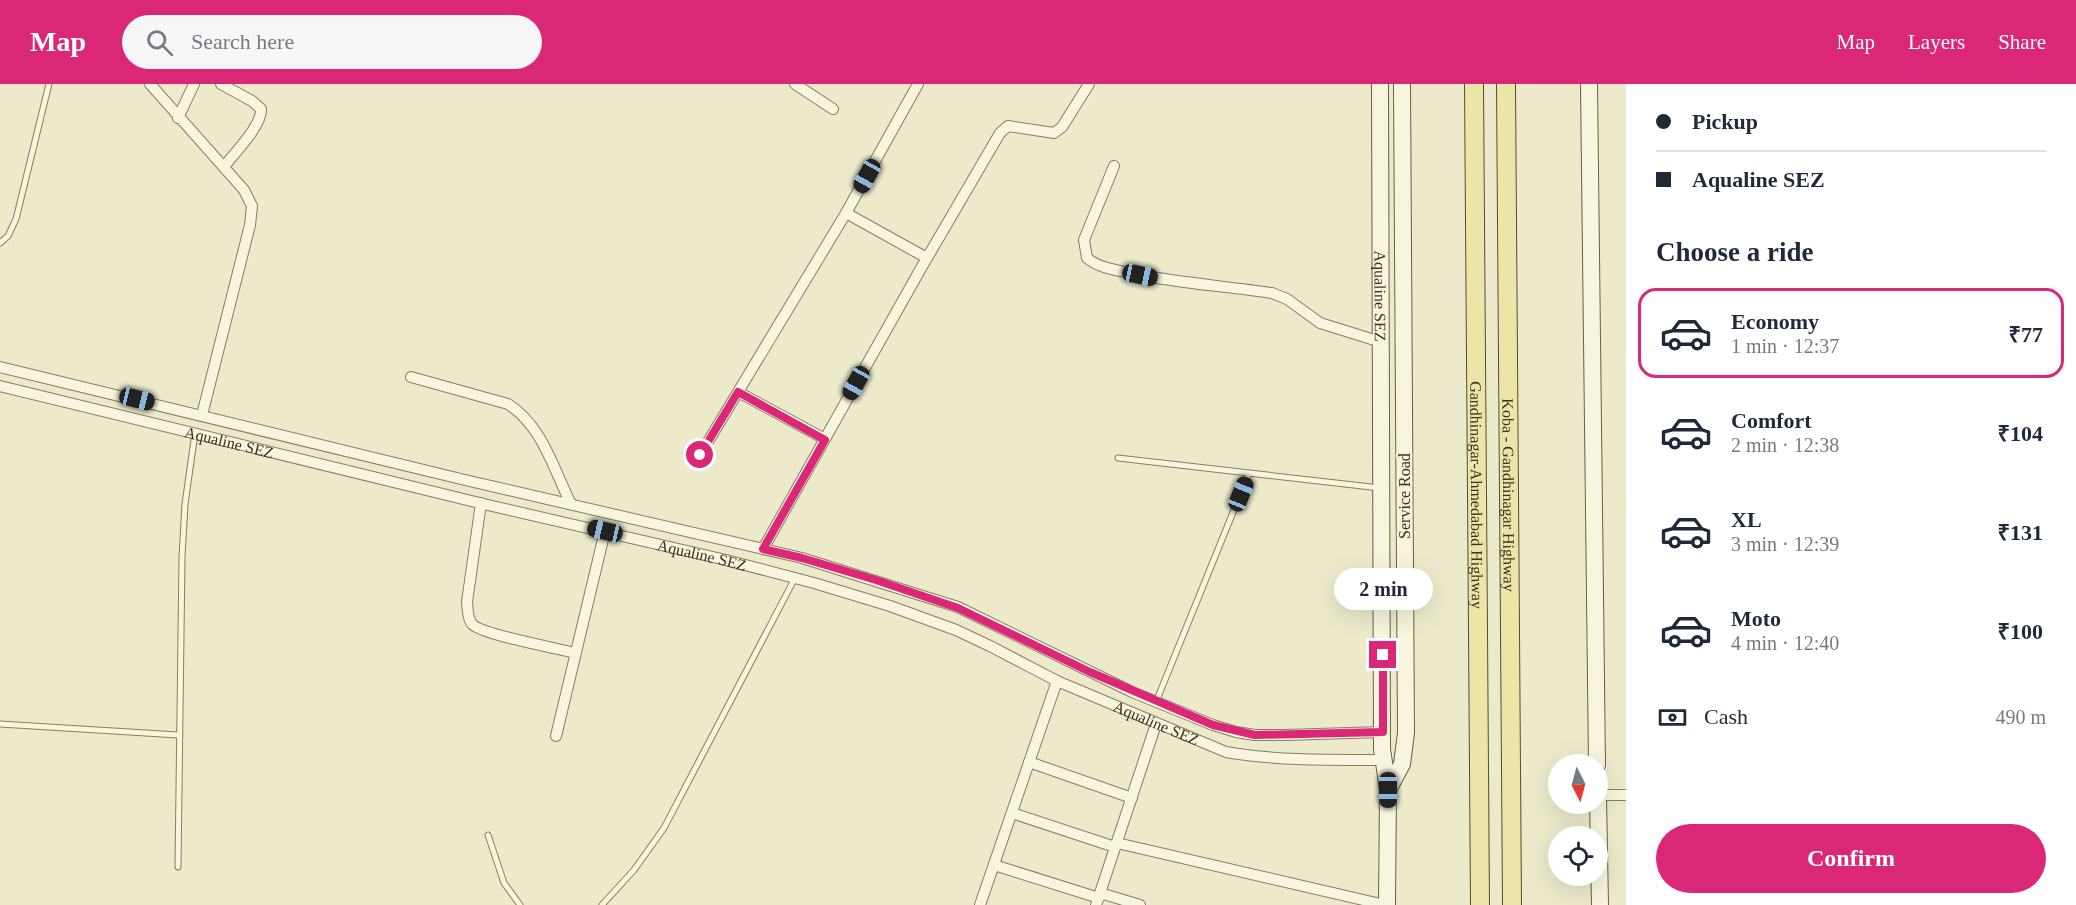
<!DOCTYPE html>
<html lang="en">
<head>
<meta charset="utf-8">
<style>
	:root { --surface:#fff; --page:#f6f6f7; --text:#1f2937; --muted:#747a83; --line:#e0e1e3; --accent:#db2777 }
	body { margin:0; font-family:"Times New Roman",serif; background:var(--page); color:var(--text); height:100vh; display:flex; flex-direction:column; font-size:22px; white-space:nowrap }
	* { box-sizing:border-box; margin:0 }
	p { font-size:20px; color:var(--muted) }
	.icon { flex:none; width:33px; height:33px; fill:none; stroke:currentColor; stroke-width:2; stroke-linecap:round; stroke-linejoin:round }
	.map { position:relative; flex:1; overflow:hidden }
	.panel { display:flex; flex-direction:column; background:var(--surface); width:450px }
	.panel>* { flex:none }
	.guide { display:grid; align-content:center; height:132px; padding:0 30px; background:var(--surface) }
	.needle { width:39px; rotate:174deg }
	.fabs { position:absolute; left:1548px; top:670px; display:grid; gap:12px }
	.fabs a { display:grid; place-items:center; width:60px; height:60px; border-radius:50%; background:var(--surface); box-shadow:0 6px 24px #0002; font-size:30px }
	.end { position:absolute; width:27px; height:27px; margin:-14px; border:8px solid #db2777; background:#fff; box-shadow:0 0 0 3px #fff }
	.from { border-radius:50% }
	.bubble { position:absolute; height:42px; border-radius:21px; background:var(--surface); box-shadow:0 6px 24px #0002; font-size:20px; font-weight:800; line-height:42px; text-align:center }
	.car { position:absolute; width:18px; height:36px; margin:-18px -9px; border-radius:8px; box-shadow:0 0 4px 2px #0007; background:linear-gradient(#222 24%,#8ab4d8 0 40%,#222 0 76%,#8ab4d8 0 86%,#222 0) }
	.guide b { display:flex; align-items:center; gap:21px; height:57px; font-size:22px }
	.guide b+b { border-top:2px solid var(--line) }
	.guide i { width:15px; height:15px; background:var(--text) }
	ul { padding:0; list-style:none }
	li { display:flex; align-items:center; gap:18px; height:90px; margin:0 12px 9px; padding:0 18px; border:3px solid transparent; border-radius:18px }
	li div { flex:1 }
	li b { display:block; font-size:22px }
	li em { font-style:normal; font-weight:800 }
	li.current { border-color:var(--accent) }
	li>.icon { width:54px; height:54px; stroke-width:1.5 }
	h2 { padding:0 30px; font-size:27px; line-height:72px }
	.pay { display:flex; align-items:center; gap:15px; height:66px; padding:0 30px; font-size:22px }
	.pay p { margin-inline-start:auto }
	.button { display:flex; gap:12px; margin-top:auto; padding:12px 30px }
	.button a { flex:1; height:69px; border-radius:36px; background:var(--accent); color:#fff; font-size:24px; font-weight:800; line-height:69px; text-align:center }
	header { display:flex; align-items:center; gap:36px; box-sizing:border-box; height:84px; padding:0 30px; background:var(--accent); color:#fff }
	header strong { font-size:28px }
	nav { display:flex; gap:33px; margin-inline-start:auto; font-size:21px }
	.search { width:420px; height:54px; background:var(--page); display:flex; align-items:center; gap:15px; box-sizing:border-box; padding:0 21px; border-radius:33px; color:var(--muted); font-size:22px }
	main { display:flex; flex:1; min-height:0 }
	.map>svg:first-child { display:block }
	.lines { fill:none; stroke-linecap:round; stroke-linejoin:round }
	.lane-casing { stroke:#887e60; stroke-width:7 }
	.street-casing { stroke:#887e60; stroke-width:12 }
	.secondary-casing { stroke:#6a5f43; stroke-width:18 }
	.primary-casing { stroke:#574c34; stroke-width:20 }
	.lane { stroke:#f7f5de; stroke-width:5 }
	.street { stroke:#f7f5de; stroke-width:10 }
	.secondary { stroke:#f7f5de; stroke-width:16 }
	.primary { stroke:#ebe5a7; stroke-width:18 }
	.route { stroke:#db2777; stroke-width:8 }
	.labels { text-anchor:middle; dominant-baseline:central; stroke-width:4.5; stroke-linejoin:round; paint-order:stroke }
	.street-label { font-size:16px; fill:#3a3322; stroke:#f4f2da }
</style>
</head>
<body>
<header>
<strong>Map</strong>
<div class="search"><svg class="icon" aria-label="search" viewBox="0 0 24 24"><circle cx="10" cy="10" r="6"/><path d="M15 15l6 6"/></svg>Search here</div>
<nav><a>Map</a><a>Layers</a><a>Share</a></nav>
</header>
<main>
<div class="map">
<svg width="1626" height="821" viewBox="0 0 1626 821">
	<rect width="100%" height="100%" fill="#eceacb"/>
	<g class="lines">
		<defs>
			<path id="lane" d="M0,159L8,152L16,135L49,0
				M1118,374L1380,404
				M1156,618L1249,389
				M0,640L178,651
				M488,751L504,799L520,821
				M178,783L182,473L185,420L195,349
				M602,821L634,786L664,744L795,494"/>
			<g id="street">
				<path d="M150,0L244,106L252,122L250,141L202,331"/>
				<path d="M221,0L252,17L261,25C262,42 234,69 224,83"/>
				<path d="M795,0L833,25"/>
				<path d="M178,34L194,0"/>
				<path d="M1114,82L1084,156L1087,174C1099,184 1115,186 1130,189C1177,199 1225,202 1272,209L1287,215L1320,239L1381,258"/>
				<path d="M846,129L918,0"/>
				<path d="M0,283L465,396L802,474L958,523L1132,608L1213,641L1236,648L1255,651H1285L1383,648"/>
				<path d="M411,293L508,320C542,341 554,386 571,420"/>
				<path id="s1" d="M0,302L492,422L726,476L814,499L890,522L956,546L990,562L1057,597L1226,668C1278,677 1331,676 1384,676"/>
				<path d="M738,308L825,355"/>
				<path d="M700,371L846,129L927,174"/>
				<path d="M481,419L467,518C468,525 467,534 472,540C482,551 557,564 575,569"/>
				<path d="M763,465L920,186L1000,49L1008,42L1054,49L1062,43L1089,0"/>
				<path d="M556,652L605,447"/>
				<path d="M1029,678L1132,714"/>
				<path d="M1598,711H1626"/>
				<path d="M1012,729L1115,763"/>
				<path d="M1117,759L1385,821"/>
				<path d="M994,781L1099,814"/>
				<path d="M1100,809L1140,821"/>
				<path d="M980,821L1057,597"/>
				<path d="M1096,821L1156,640"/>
			</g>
			<g id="secondary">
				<path id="s2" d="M1380,0L1382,665L1388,706"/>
				<path d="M1589,0L1597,681"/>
				<path d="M1598,713L1600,821"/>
				<path d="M1387,821L1388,706L1402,680L1406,649L1402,0"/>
			</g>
			<g id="primary">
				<path id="s3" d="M1474,0L1480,821"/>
				<path id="s4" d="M1506,0L1512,821"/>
			</g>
		</defs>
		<use href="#lane" class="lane-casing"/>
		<use href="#street" class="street-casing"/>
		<use href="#secondary" class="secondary-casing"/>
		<use href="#primary" class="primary-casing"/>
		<use href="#lane" class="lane"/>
		<use href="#street" class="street"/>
		<use href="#secondary" class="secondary"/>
		<use href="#primary" class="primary"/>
	</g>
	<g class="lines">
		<path class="route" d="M700,371L738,308L825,356L763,465L802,474L876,496L958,524L1090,588L1213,641L1255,651L1383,648V571"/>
	</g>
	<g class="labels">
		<g class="street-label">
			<text stroke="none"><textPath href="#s2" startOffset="212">Aqualine SEZ</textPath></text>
			<text stroke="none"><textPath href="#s1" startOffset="236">Aqualine SEZ</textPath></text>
			<text stroke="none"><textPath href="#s3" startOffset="411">Gandhinagar-Ahmedabad Highway</textPath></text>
			<text stroke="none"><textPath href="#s4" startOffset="411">Koba - Gandhinagar Highway</textPath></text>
			<text transform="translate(1404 412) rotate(-90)">Service Road</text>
			<text stroke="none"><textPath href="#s1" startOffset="722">Aqualine SEZ</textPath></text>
			<text stroke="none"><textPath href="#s1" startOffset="1208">Aqualine SEZ</textPath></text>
		</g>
	</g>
</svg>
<div class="fabs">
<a><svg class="needle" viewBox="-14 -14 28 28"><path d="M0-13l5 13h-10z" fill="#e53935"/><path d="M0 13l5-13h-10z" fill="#747a83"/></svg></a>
<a><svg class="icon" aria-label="locate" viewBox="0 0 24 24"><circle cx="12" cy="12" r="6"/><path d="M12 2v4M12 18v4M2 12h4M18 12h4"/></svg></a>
</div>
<i class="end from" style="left:700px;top:371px"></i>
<i class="end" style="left:1383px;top:571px"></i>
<div class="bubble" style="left:1334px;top:484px;width:99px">2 min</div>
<i class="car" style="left:867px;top:92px;rotate:209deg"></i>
<i class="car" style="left:1140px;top:191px;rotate:102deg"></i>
<i class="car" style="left:856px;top:299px;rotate:209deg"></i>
<i class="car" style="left:137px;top:315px;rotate:104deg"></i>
<i class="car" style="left:1241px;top:410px;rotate:22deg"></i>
<i class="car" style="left:605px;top:447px;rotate:283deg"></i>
<i class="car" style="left:1388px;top:706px;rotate:180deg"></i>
</div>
<section class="panel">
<div class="guide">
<b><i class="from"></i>Pickup</b>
<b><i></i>Aqualine SEZ</b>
</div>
<h2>Choose a ride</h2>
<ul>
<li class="current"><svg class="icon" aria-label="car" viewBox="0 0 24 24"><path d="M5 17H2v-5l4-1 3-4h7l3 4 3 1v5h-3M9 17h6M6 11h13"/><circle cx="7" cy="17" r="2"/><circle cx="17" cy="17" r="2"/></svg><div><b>Economy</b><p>1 min · 12:37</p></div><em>₹77</em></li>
<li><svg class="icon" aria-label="car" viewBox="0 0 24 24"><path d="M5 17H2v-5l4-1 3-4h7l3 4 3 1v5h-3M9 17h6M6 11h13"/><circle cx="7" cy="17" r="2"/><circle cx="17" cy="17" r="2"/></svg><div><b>Comfort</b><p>2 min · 12:38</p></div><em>₹104</em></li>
<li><svg class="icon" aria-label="car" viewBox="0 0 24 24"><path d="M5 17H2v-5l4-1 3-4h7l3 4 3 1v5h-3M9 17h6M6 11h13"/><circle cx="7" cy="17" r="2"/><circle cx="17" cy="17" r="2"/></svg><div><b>XL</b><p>3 min · 12:39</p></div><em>₹131</em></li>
<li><svg class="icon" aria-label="car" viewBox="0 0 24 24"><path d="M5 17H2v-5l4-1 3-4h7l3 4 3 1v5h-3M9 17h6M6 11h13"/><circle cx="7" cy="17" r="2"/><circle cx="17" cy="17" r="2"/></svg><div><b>Moto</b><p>4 min · 12:40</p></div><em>₹100</em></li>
</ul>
<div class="pay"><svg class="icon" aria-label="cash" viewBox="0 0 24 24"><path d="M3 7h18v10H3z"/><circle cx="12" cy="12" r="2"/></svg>Cash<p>490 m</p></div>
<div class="button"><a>Confirm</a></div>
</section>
</main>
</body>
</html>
